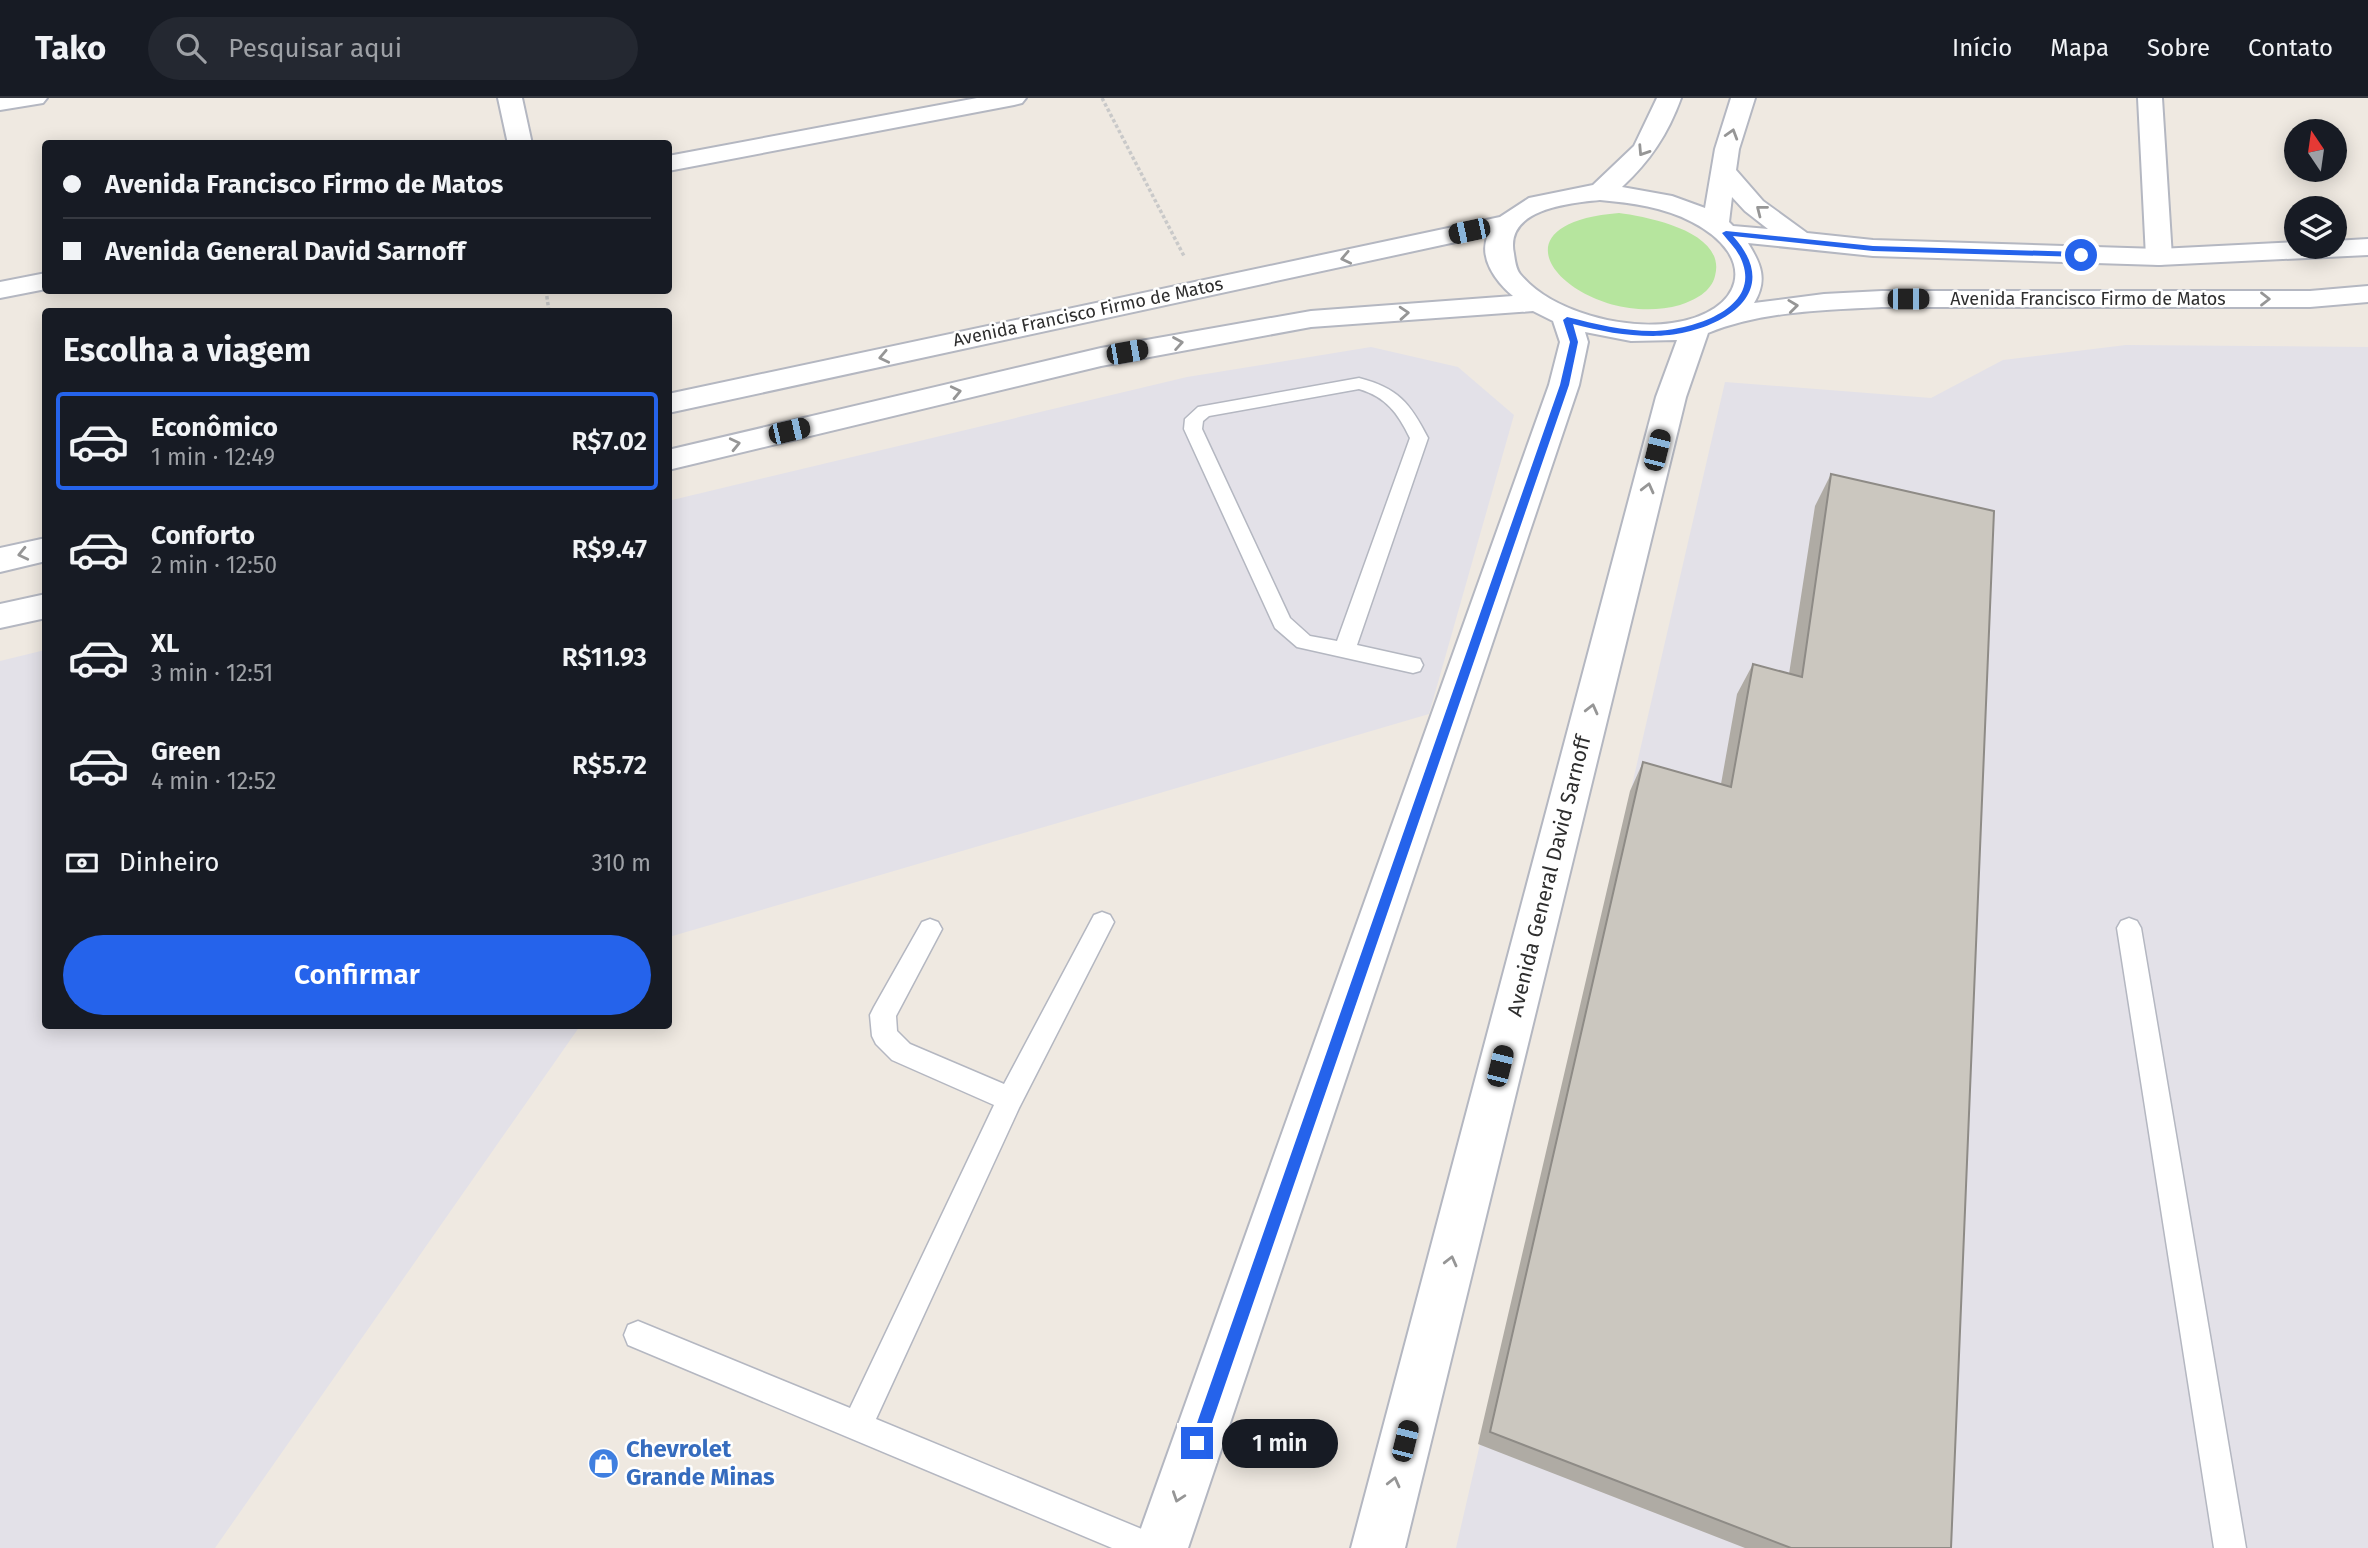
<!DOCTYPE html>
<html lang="pt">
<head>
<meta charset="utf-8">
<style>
	:root { --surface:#171b24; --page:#242831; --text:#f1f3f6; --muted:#9ea1a6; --line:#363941; --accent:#2563eb }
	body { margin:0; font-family:"Fira Sans",sans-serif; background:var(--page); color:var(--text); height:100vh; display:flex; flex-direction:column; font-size:26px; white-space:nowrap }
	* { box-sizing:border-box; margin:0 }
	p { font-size:23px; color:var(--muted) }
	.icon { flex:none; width:38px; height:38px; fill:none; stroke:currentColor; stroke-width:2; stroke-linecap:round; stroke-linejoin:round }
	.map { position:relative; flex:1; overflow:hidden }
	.panel { position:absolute; left:42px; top:210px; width:630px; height:721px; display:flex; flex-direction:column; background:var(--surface); border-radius:7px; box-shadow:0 4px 18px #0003 }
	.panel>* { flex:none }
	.guide { position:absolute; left:42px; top:42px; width:630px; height:154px; border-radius:7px; box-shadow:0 4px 18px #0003; display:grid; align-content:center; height:154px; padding:0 21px; background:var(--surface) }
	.needle { width:46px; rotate:347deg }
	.buttons { position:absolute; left:2284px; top:21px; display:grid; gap:14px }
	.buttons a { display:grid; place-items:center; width:63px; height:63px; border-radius:50%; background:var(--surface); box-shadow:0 4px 18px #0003; font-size:35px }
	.end { position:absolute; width:32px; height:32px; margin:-16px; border:9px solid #2563eb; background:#fff; box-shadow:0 0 0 4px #fff }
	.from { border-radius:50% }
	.bubble { position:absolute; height:49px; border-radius:24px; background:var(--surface); box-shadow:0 4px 18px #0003; font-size:23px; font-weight:600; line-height:49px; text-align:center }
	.car { position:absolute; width:21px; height:42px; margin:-21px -10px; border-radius:9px; box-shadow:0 0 5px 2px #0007; background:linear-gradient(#222 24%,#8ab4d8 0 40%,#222 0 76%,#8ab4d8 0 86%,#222 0) }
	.guide b { display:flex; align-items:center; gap:24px; height:66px; font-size:26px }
	.guide b+b { border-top:2px solid var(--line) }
	.guide i { width:18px; height:18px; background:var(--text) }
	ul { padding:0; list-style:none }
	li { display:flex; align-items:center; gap:21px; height:98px; margin:0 14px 10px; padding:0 7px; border:4px solid transparent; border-radius:7px }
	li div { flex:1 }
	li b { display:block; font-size:26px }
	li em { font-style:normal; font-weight:600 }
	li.current { border-color:var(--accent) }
	li>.icon { width:63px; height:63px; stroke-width:1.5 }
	h2 { padding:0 21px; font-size:32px; line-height:84px }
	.pay { display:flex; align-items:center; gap:18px; height:77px; padding:0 21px; font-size:26px }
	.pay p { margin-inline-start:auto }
	.button { display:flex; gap:14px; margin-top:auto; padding:14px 21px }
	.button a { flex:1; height:80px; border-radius:42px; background:var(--accent); color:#fff; font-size:28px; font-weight:600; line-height:80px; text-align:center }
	header { display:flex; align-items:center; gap:42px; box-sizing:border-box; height:98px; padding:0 35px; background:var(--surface); border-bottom:2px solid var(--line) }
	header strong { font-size:33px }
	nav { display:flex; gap:38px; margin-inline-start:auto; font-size:24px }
	.search { width:490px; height:63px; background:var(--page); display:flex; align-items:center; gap:18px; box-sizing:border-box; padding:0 24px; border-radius:38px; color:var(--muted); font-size:26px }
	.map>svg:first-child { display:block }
	.industrial { fill:#e3e1e8 }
	.green { fill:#b6e59e }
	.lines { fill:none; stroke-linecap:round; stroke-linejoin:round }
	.lane-casing { stroke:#b4b7c1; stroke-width:3 }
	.street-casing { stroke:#b4b7c1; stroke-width:4 }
	.secondary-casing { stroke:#b4b7c1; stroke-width:4 }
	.path { stroke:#c9c9c9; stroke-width:3.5; stroke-dasharray:3.5 2.5; stroke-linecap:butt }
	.lane { fill:#fff; fill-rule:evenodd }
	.street { fill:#fff; fill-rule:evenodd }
	.secondary { fill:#fff; fill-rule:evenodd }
	.wall { fill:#afaba4 }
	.building { fill:#cbc7bf; stroke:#8e8b86; stroke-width:2 }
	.oneway { stroke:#969696 }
	.route { fill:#2563eb }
	.labels { text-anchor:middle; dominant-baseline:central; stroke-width:5; stroke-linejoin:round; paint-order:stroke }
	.far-street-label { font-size:18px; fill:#2e2e2e; stroke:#fff }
	.street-label { font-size:21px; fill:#2e2e2e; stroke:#fff }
	.near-shop-label { font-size:24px; font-weight:bold; fill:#366cbe; stroke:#fff; text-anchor:start }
</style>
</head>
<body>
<header>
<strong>Tako</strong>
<div class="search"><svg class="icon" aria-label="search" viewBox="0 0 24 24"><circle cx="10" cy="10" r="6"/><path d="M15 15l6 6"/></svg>Pesquisar aqui</div>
<nav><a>Início</a><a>Mapa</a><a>Sobre</a><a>Contato</a></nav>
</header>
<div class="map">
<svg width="2368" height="1450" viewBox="0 0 2368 1450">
	<rect width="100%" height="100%" fill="#efe9e1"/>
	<path class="industrial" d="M2126,247L2368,249V1450H1456L1725,284L1931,300L2003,262Z
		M1371,249L1458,269L1514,317L1429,616L669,839L668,403L1187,279Z
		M45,552L46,928H580L215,1450H0V563Z"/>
	<path class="green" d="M1619,115C1649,119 1727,134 1715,178C1711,194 1695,202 1680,207C1585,234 1471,127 1619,115Z"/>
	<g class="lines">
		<defs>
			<path id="lane" d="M1359,280C1398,290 1410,305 1428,340L1357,547L1420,561L1423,567L1420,573L1413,575L1297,549L1275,530L1184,331L1185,321L1198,309ZM1359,291C1386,299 1398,315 1410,340L1337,543L1310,538L1290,520L1202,331L1203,323L1209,318Z
				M1102,814L1110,817L1114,824L1019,1010L876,1321L1161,1439L1166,1450H1112L628,1247L624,1237L628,1227L638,1223L850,1310L994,1007L892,962L876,946L872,938L870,917L874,909L922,824L930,821L938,824L942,831L896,918L897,933L910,946L1004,986L1094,817Z
				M2129,820L2137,823L2141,830L2246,1450H2214L2117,830L2121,823Z"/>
			<path id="street" d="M0,0H47L43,5L0,12Z
				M498,0H522L532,46H508Z
				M977,0H1026L1022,5L1014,7L668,73V58Z
				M2138,0H2162L2172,159L2169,165L2159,167L2149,165L2146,159Z
				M46,175V191L0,200V184Z"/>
			<path id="secondary" d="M1657,0H1681C1668,36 1650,63 1622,89L1672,98L1705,110L1715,51L1731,0H1755L1739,51L1736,72L1763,103L1807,135L1873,142L2159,151L2296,144V149H2334V143L2368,141V157L2159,167L1873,158L1748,145C1761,166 1768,182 1754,205L1824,196L1882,193H2310L2368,188V204L2310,209H1882C1824,212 1762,213 1708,235L1686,299L1405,1450H1351L1656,299L1677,242L1631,243L1585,234L1588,244L1579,287L1188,1450H1134L1549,287L1560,244L1553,223L1533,213L1311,229L1101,268L668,372V352L1101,250L1311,213L1513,198C1496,184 1478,160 1488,137L668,315V296L1500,119L1529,100L1593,87L1634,48ZM1732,99L1745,113L1768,131L1733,128L1729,124ZM1600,102C1632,105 1664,109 1692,124C1760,159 1744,215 1672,225C1625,232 1552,215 1520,176C1516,171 1515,163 1514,156C1504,111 1569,105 1600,102Z
				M46,440V463L0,474V450Z
				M46,496V520L0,530V506Z"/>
		</defs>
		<use href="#lane" class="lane-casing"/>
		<use href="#street" class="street-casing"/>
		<use href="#secondary" class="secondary-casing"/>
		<path class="path" d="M1102,0L1184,158
			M546,192L549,214"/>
		<use href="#lane" class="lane"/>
		<use href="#street" class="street"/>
		<use href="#secondary" class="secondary"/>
	</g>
	<path class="wall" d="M1831,376L1951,1450H1745L1478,1346L1630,693L1643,664L1721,686L1737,596L1753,566L1789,576L1815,408Z"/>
	<path class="building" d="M1831,376L1994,413L1951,1450H1791L1490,1334L1643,664L1731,689L1753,566L1802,579Z"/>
	<defs><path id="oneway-chevron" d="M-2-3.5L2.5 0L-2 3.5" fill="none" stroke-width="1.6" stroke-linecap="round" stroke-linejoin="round" transform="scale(1.75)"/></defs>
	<g class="oneway">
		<use href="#oneway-chevron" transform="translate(1732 36) rotate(-73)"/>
		<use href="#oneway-chevron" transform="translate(1643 53) rotate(123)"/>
		<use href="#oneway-chevron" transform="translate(1761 112) rotate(-142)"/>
		<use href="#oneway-chevron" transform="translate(1346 160) rotate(168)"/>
		<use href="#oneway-chevron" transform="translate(2265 201)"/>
		<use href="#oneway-chevron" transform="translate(1793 208) rotate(-7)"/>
		<use href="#oneway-chevron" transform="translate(1404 215) rotate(-4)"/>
		<use href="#oneway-chevron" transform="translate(1178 245) rotate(-10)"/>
		<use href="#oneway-chevron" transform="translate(884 259) rotate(168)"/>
		<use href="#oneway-chevron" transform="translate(956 294) rotate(-13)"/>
		<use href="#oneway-chevron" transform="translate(735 346) rotate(-13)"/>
		<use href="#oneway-chevron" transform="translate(1648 390) rotate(-76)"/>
		<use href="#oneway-chevron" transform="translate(23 456) rotate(167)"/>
		<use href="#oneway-chevron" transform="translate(1592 611) rotate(-76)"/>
		<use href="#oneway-chevron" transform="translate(1451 1163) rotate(-76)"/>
		<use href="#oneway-chevron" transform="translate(1394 1384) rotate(-76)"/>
		<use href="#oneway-chevron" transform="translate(1178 1399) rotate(109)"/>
	</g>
	<path class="route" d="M1726,133L1873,148L2081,154L2085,157L2081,159L1873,153L1733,138C1790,201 1709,238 1653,238C1625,238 1600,233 1573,226L1578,244L1569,287L1205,1345L1203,1350L1197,1352L1192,1350L1190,1345L1560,287L1570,244L1563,222L1567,219C1596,226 1623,233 1653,233C1687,233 1759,213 1743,166C1739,153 1730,145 1722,135Z"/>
	<defs>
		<symbol id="shop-disc" viewBox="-11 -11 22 22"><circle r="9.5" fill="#3f7fe0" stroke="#fff"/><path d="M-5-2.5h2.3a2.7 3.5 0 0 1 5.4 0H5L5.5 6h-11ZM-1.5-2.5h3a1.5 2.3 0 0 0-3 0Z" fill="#fff"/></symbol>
	</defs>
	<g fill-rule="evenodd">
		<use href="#shop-disc" x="586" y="1348" width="35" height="35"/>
	</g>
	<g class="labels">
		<g class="far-street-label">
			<text x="2088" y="201">Avenida Francisco Firmo de Matos</text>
			<text transform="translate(1088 214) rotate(-12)">Avenida Francisco Firmo de Matos</text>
		</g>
		<g class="street-label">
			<text transform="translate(1549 778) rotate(-76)">Avenida General David Sarnoff</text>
		</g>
		<g class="near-shop-label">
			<text x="626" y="1351">Chevrolet<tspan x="626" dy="28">Grande Minas</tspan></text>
		</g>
	</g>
</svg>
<div class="buttons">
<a><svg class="needle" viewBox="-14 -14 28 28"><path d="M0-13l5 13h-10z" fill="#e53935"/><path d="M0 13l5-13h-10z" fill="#9ea1a6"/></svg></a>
<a><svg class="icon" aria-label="layers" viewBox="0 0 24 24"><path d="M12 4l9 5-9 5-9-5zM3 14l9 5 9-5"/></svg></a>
</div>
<i class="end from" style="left:2081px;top:157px"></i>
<i class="end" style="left:1197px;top:1345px"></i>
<div class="bubble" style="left:1222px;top:1321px;width:116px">1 min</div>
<i class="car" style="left:1469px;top:133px;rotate:258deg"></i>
<i class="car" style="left:1908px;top:201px;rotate:90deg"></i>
<i class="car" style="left:1127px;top:254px;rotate:80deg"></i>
<i class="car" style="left:789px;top:333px;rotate:77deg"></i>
<i class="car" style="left:1657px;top:352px;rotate:14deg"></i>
<i class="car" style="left:1500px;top:968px;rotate:14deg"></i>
<i class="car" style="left:1405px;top:1343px;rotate:14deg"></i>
<div class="guide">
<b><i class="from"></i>Avenida Francisco Firmo de Matos</b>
<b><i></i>Avenida General David Sarnoff</b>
</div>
<section class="panel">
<h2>Escolha a viagem</h2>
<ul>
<li class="current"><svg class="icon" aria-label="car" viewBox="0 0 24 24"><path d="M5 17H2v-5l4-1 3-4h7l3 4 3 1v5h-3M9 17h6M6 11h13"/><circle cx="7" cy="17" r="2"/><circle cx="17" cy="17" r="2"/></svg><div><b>Econômico</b><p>1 min · 12:49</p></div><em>R$7.02</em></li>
<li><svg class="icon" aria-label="car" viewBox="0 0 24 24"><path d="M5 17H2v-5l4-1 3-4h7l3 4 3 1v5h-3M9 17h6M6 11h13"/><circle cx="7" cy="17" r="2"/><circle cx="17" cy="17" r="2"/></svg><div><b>Conforto</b><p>2 min · 12:50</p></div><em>R$9.47</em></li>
<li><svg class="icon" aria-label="car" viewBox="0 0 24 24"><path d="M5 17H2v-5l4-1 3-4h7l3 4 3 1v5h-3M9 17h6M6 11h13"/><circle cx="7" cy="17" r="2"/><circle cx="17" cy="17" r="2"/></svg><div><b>XL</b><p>3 min · 12:51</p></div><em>R$11.93</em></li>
<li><svg class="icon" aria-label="car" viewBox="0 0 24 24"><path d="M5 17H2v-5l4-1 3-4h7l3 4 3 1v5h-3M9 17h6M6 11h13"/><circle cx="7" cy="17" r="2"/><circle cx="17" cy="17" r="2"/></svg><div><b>Green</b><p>4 min · 12:52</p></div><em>R$5.72</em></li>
</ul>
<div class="pay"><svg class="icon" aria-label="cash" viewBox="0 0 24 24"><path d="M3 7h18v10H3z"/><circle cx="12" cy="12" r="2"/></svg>Dinheiro<p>310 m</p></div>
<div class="button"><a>Confirmar</a></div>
</section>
</div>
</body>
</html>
